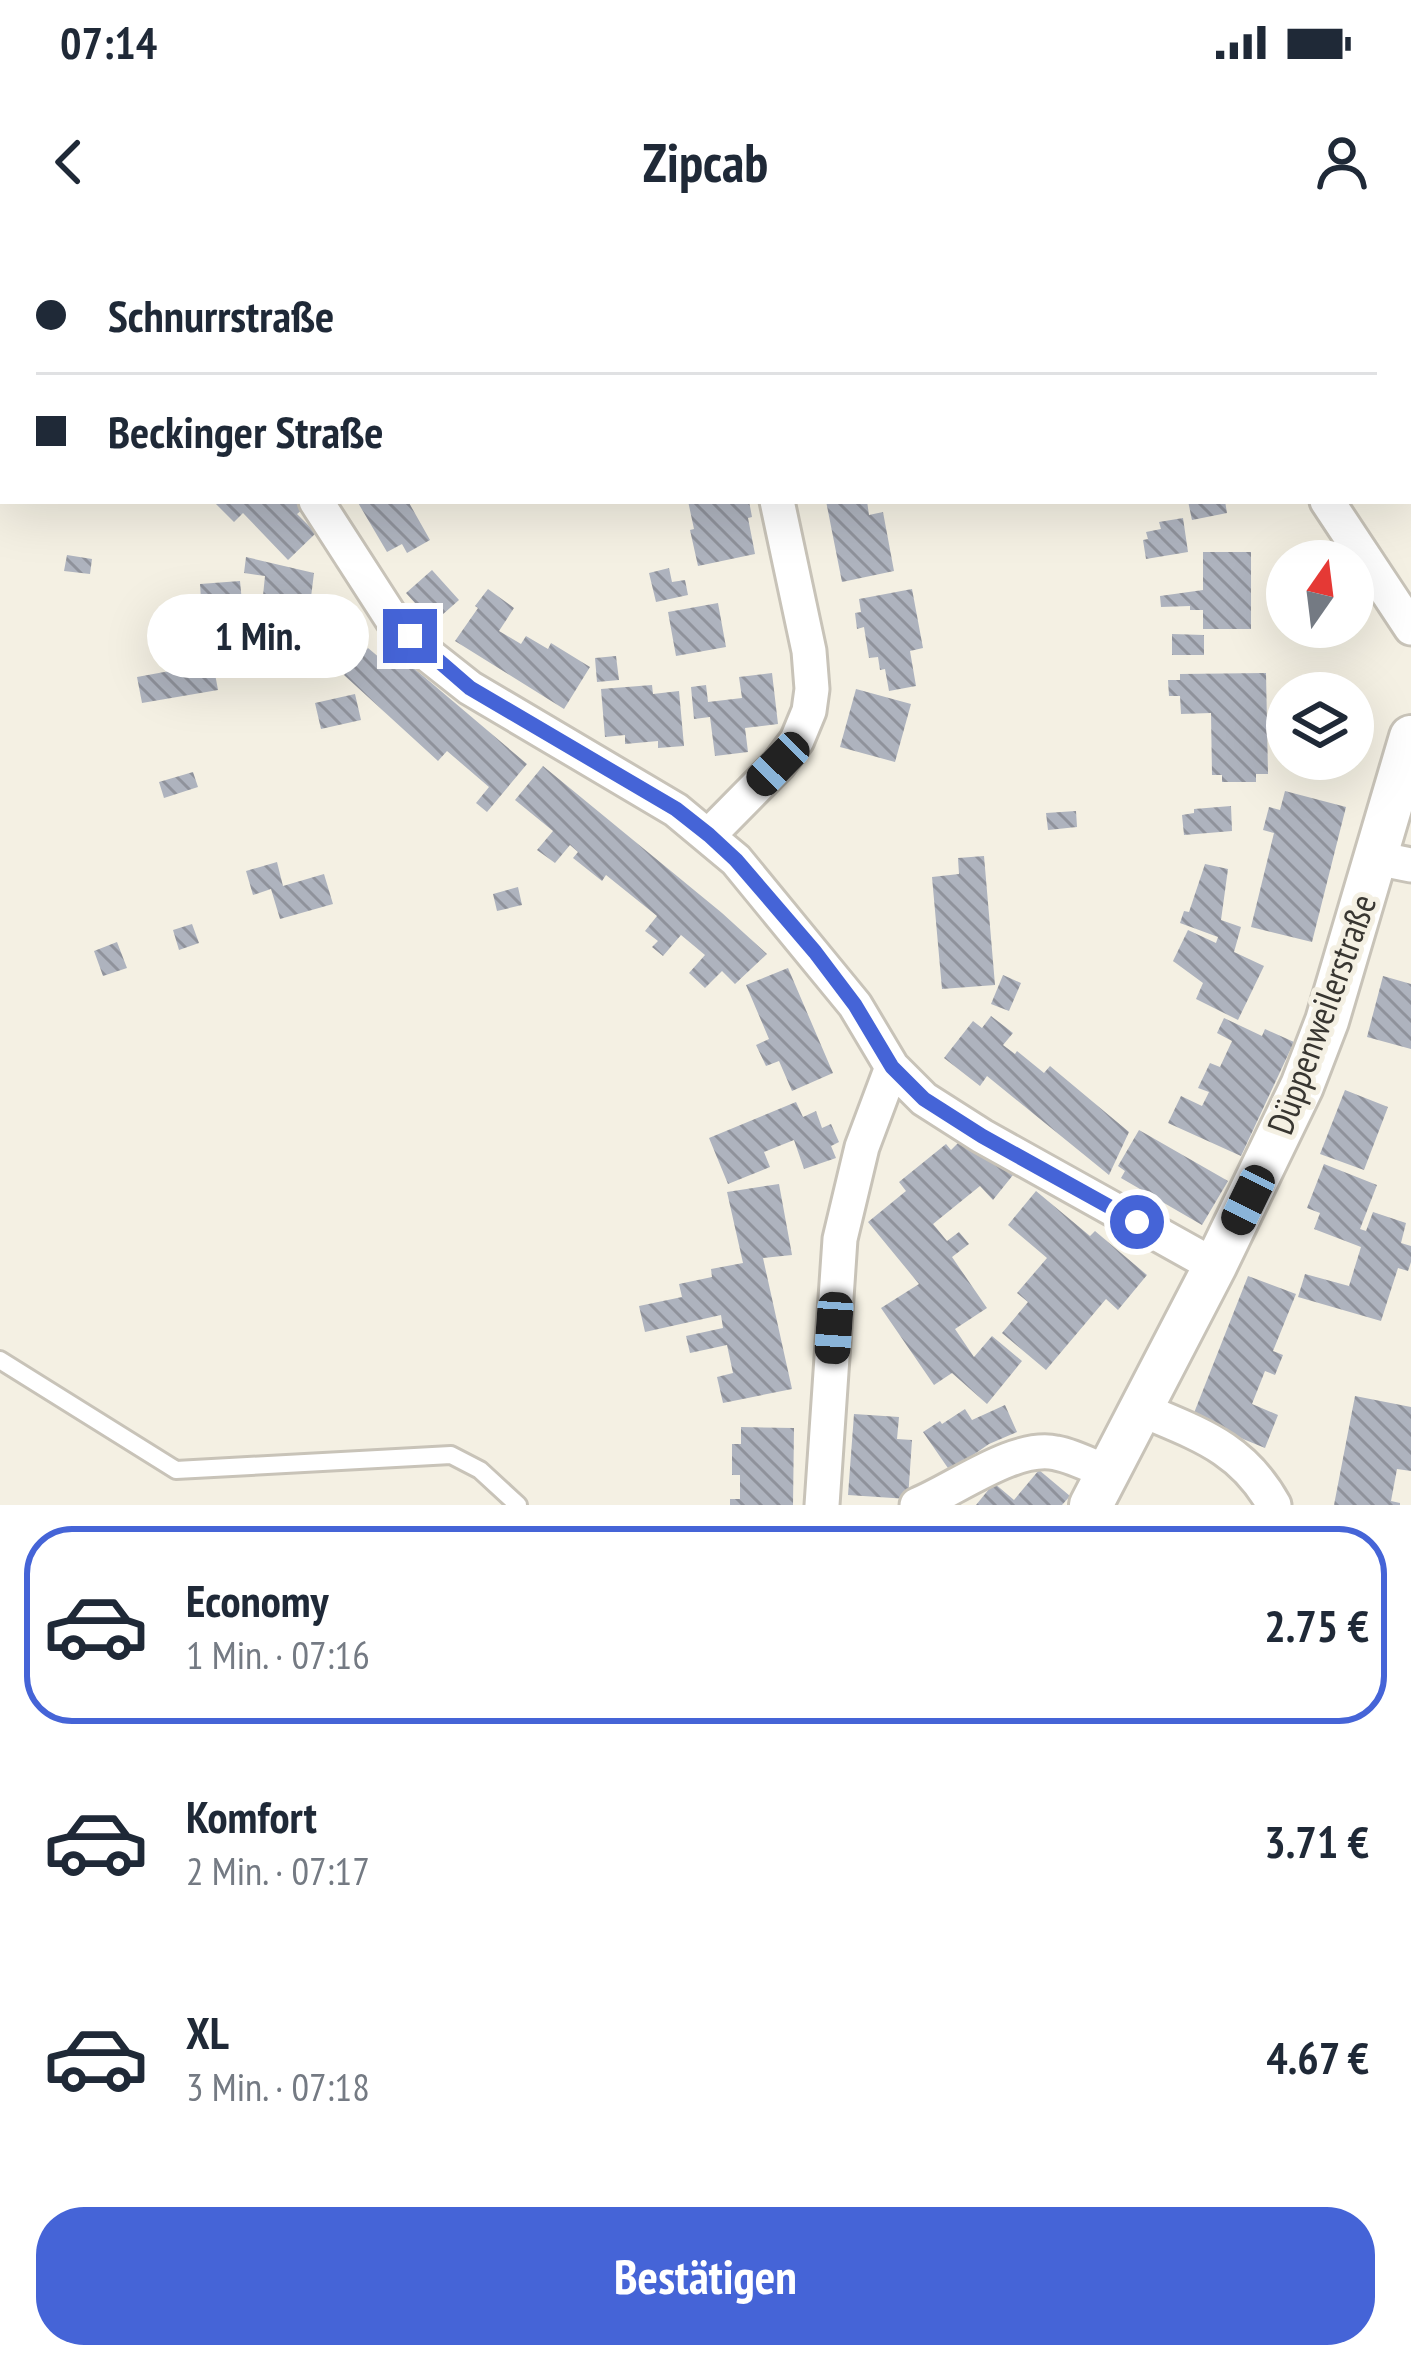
<!DOCTYPE html>
<html lang="de">
<head>
<meta charset="utf-8">
<style>
	:root { --surface:#fff; --page:#f6f6f7; --text:#1f2937; --muted:#747a83; --line:#e0e1e3; --accent:#4564d7 }
	body { margin:0; font-family:"PT Sans Narrow",sans-serif; background:var(--page); color:var(--text); height:100vh; display:flex; flex-direction:column; font-size:45px; white-space:nowrap }
	* { box-sizing:border-box; margin:0 }
	p { font-size:39px; color:var(--muted) }
	.icon { flex:none; width:66px; height:66px; fill:none; stroke:currentColor; stroke-width:2; stroke-linecap:round; stroke-linejoin:round }
	.map { position:relative; height:1265px; overflow:hidden }
	.side { display:flex; flex-direction:column; background:var(--surface); flex:1 }
	.side>* { flex:none }
	.hud { position:absolute; left:0px; top:0px; width:1413px; height:264px; box-shadow:0 12px 48px #0002; display:grid; align-content:center; height:264px; padding:0 36px; background:var(--surface) }
	.needle { width:78px; rotate:14deg }
	.tools { position:absolute; left:1266px; top:300px; display:grid; gap:24px }
	.tools a { display:grid; place-items:center; width:108px; height:108px; border-radius:50%; background:var(--surface); box-shadow:0 12px 48px #0002; font-size:60px }
	.end { position:absolute; width:54px; height:54px; margin:-27px; border:15px solid #4564d7; background:#fff; box-shadow:0 0 0 6px #fff }
	.from { border-radius:50% }
	.bubble { position:absolute; height:84px; border-radius:42px; background:var(--surface); box-shadow:0 12px 48px #0002; font-size:39px; font-weight:700; line-height:84px; text-align:center }
	.car { position:absolute; width:36px; height:72px; margin:-36px -18px; border-radius:15px; box-shadow:0 0 9px 3px #0007; background:linear-gradient(#222 24%,#8ab4d8 0 40%,#222 0 76%,#8ab4d8 0 86%,#222 0) }
	.hud b { display:flex; align-items:center; gap:42px; height:114px; font-size:45px }
	.hud b+b { border-top:3px solid var(--line) }
	.hud i { width:30px; height:30px; background:var(--text) }
	ul { padding:21px 0 0; list-style:none }
	li { display:flex; align-items:center; gap:36px; height:198px; margin:0 24px 18px; padding:0 12px; border:6px solid transparent; border-radius:48px }
	li div { flex:1 }
	li b { display:block; font-size:45px }
	li em { font-style:normal; font-weight:700 }
	li.active { border-color:var(--accent) }
	li>.icon { width:108px; height:108px; stroke-width:1.5 }
	.action { display:flex; gap:24px; margin-top:auto; padding:24px 36px }
	.action a { flex:1; height:138px; border-radius:48px; background:var(--accent); color:#fff; font-size:48px; font-weight:700; line-height:138px; text-align:center }
	.status { display:flex; justify-content:space-between; align-items:center; height:84px; padding:0 60px; background:var(--surface); direction:ltr }
	.status svg { height:33px; fill:currentColor }
	header { display:flex; justify-content:space-between; align-items:center; height:156px; padding:0 36px; background:var(--surface); font-size:54px; font-weight:700 }
	.map>svg:first-child { display:block }
	.building { fill:url(#building-back-hatch) }
	.lines { fill:none; stroke-linecap:round; stroke-linejoin:round }
	.service-casing { stroke:#c8c3b8; stroke-width:22 }
	.minor-casing { stroke:#c8c3b8; stroke-width:39 }
	.tertiary-casing { stroke:#c8c3b8; stroke-width:48 }
	.service { stroke:#fff; stroke-width:16 }
	.minor { stroke:#fff; stroke-width:33 }
	.tertiary { stroke:#fff; stroke-width:42 }
	.route { stroke:#4564d7; stroke-width:15 }
	.labels { text-anchor:middle; dominant-baseline:central; stroke-width:10; stroke-linejoin:round; paint-order:stroke }
	.street-label { font-size:36px; fill:#383631; stroke:#f4f0e3 }
</style>
</head>
<body>
<div class="status"><b>07:14</b><svg viewBox="0 0 49 12"><path d="M0 12V9h3v3zM5 12V6h3v6zM10 12V3h3v9zM15 12V0h3v12zM26 1h20v11H26zM47 4h2v5h-2z"/></svg></div>
<header><svg class="icon" aria-label="back" viewBox="0 0 24 24"><path d="M15 5l-7 7 7 7"/></svg>Zipcab<svg class="icon" aria-label="person" viewBox="0 0 24 24"><circle cx="12" cy="8" r="4"/><path d="M4 21q1-7 8-7t8 7"/></svg></header>
<div class="map">
<svg width="1411" height="1265" viewBox="0 0 1411 1265">
	<defs>
		<pattern id="building-back-hatch" width="6" height="6" patternUnits="userSpaceOnUse" patternTransform="scale(3)"><rect width="6" height="6" fill="#aeb3be"/><path d="M-1 5l2 2M0 0l6 6M5-1l2 2" fill="none" stroke="#8f929b"/></pattern>
	</defs>
	<rect width="100%" height="100%" fill="#f4f0e3"/>
	<path class="building" d="M213,261H251L253,263L256,261H296L303,269L297,274L316,293L288,320L243,273L234,282Z
		M357,261H408L430,300L407,313L402,304L387,312Z
		M688,261H749L752,277L748,278L755,314L698,326L690,290L694,289Z
		M826,261H867L869,275L883,272L894,331L842,342Z
		M1188,261H1225L1227,273L1192,280Z
		M1183,278L1188,312L1146,319L1143,300L1148,299L1146,292L1161,289L1159,282Z
		M1203,312H1251V389H1203V370H1190V366L1161,367L1160,356L1203,350Z
		M67,315L92,319L90,334L64,331Z
		M246,317L314,333L308,381L261,375L265,336L244,333Z
		M669,328L672,342L685,340L688,355L656,362L649,333Z
		M432,330L459,360L433,383L406,353Z
		M240,341L243,373L202,375L200,344Z
		M488,349L514,368L499,391L521,404L526,396L548,409L551,403L590,427L564,469L455,401L478,368L475,366Z
		M912,349L923,408L910,411L916,446L889,451L885,429L880,430L878,417L869,418L864,387L857,389L855,373L861,372L859,359Z
		M718,363L726,407L676,416L668,372Z
		M322,375L347,376L352,400L327,404Z
		M1172,394L1204,395V415H1172Z
		M368,408L387,424L396,413L527,524L487,572L476,563L489,547L447,511L438,521L344,435Z
		M616,416L619,440L597,442L595,418Z
		M213,423L218,450L142,463L137,437Z
		M772,433L778,484L745,488L748,512L715,516L710,477L694,479L691,447L706,445L708,462L742,458L739,437Z
		M1266,433L1268,534H1256V542H1222V535H1212L1211,473L1181,474L1180,456H1169L1168,440H1180V434Z
		M652,445L653,454L679,451L684,506L658,508V501L625,504V495L605,497L601,449Z
		M856,449L911,464L895,522L840,507Z
		M355,454L361,480L321,489L315,463Z
		M543,526L722,673L767,714L735,744L722,731L705,748L689,733L705,715L681,695L663,716L652,707L658,701L645,691L657,676L606,635L602,641L573,618L578,612L570,605L555,623L537,610L553,591L515,560Z
		M193,532L198,547L164,558L159,542Z
		M1285,551L1346,567L1312,702L1251,687L1274,593L1263,590L1269,567L1280,570Z
		M1231,566L1232,591L1184,595L1182,575L1194,573V569Z
		M1076,571L1077,587L1048,590L1046,573Z
		M984,616L995,745L942,749L932,637L959,634L958,618Z
		M277,622L283,646L324,634L333,664L280,679L271,649L253,655L246,631Z
		M1205,624L1228,629L1221,680L1241,687L1234,712L1264,726L1238,780L1196,759L1203,743L1173,721L1188,690L1216,703L1218,697L1180,683L1184,671L1189,672Z
		M518,647L522,665L497,671L493,654Z
		M192,684L199,703L179,710L173,690Z
		M117,702L127,728L103,736L94,711Z
		M788,728L833,833L792,851L779,821L766,826L756,805L769,799L746,745Z
		M1003,735L1021,743L1009,771L991,764Z
		M1383,736L1411,744V809L1367,797Z
		M991,776L1013,793L1003,805L1015,814L1017,811L1044,833L1050,826L1129,892L1109,935L987,836L980,846L944,818L973,781L982,788Z
		M1224,778L1262,796L1265,789L1294,802L1241,916L1168,883L1181,856L1202,866L1209,852L1198,848L1210,823L1220,827L1232,801L1217,793Z
		M1345,850L1388,867L1364,930L1320,914Z
		M796,862L803,877L816,871L822,888L831,884L839,902L831,906L836,918L804,929L794,900L764,912L770,927L728,944L709,898Z
		M1139,890L1228,941L1202,985L1121,938L1125,931L1118,926Z
		M963,898L1013,935L993,960L980,946L933,984L947,1001L959,992L969,1004L952,1017L987,1068L955,1089L974,1117L992,1096L1022,1121L987,1164L952,1133L934,1145L881,1068L919,1044L868,982L906,951L899,942L946,904L951,910Z
		M1324,924L1377,945L1360,989L1366,991L1373,972L1406,983L1401,1003L1411,1006V1022L1408,1031L1398,1028L1381,1081L1298,1057L1305,1034L1349,1046L1361,1007L1314,989L1320,973L1307,968Z
		M779,944L792,1015L763,1018L792,1149L723,1163L717,1137L733,1133L727,1105L690,1113L686,1096L723,1088L721,1075L645,1092L639,1066L682,1057L679,1044L712,1037L711,1029L743,1023L727,952Z
		M1036,951L1090,996L1095,991L1147,1035L1118,1070L1106,1059L1046,1130L1002,1093L1028,1062L1017,1053L1047,1018L1008,985Z
		M1248,1036L1296,1054L1273,1111L1283,1115L1275,1135L1265,1131L1252,1164L1278,1175L1265,1208L1192,1178Z
		M1355,1156L1411,1167V1231L1397,1229L1391,1261L1400,1263V1265H1334Z
		M1005,1165L1017,1192L989,1204L950,1231L923,1192L940,1181L942,1184L965,1169L972,1180Z
		M854,1174L899,1177L897,1199L912,1200L908,1259L848,1255Z
		M741,1187L794,1188L793,1265H730V1259H740V1235H732V1204H741Z
		M1039,1230L1070,1256L1062,1265H976L994,1243L1014,1260Z"/>
	<g class="lines">
		<defs>
			<path id="service" d="M0,1120L176,1230L451,1215L480,1230L518,1265"/>
			<path id="minor" d="M81,0L85,3
				M1162,0L1164,3
				M316,261L392,379L427,414L470,448L676,570L736,620L855,765L892,827L924,859L982,896L1215,1026
				M1327,261L1411,388
				M709,595L779,524L797,500L809,471L812,449L809,411L777,261
				M1376,618L1411,625
				M1140,1169C1198,1194 1242,1207 1274,1265
				M822,1265L840,999L862,907L892,827
				M917,1265C956,1249 1015,1204 1056,1213C1073,1216 1092,1226 1108,1233"/>
			<path id="tertiary" d="M1091,1265L1215,1026L1302,846L1327,781L1411,497"/>
		</defs>
		<use href="#service" class="service-casing"/>
		<use href="#minor" class="minor-casing"/>
		<use href="#tertiary" class="tertiary-casing"/>
		<use href="#service" class="service"/>
		<use href="#minor" class="minor"/>
		<use href="#tertiary" class="tertiary"/>
	</g>
	<g class="lines">
		<path class="route" d="M410,396L470,448L676,569L709,595L736,620L815,712L855,765L892,827L924,859L982,896L1137,982"/>
	</g>
	<g class="labels">
		<g class="street-label">
			<text transform="translate(1321 774) rotate(-70)">Düppenweilerstraße</text>
		</g>
	</g>
</svg>
<div class="tools">
<a><svg class="needle" viewBox="-14 -14 28 28"><path d="M0-13l5 13h-10z" fill="#e53935"/><path d="M0 13l5-13h-10z" fill="#747a83"/></svg></a>
<a><svg class="icon" aria-label="layers" viewBox="0 0 24 24"><path d="M12 4l9 5-9 5-9-5zM3 14l9 5 9-5"/></svg></a>
</div>
<i class="end from" style="left:1137px;top:982px"></i>
<i class="end" style="left:410px;top:396px"></i>
<div class="bubble" style="left:147px;top:354px;width:222px">1 Min.</div>
<i class="car" style="left:778px;top:524px;rotate:224deg"></i>
<i class="car" style="left:1248px;top:960px;rotate:206deg"></i>
<i class="car" style="left:834px;top:1088px;rotate:184deg"></i>
<div class="hud">
<b><i class="from"></i>Schnurrstraße</b>
<b><i></i>Beckinger Straße</b>
</div>
</div>
<section class="side">
<ul>
<li class="active"><svg class="icon" aria-label="car" viewBox="0 0 24 24"><path d="M5 17H2v-5l4-1 3-4h7l3 4 3 1v5h-3M9 17h6M6 11h13"/><circle cx="7" cy="17" r="2"/><circle cx="17" cy="17" r="2"/></svg><div><b>Economy</b><p>1 Min. · 07:16</p></div><em>2.75 €</em></li>
<li><svg class="icon" aria-label="car" viewBox="0 0 24 24"><path d="M5 17H2v-5l4-1 3-4h7l3 4 3 1v5h-3M9 17h6M6 11h13"/><circle cx="7" cy="17" r="2"/><circle cx="17" cy="17" r="2"/></svg><div><b>Komfort</b><p>2 Min. · 07:17</p></div><em>3.71 €</em></li>
<li><svg class="icon" aria-label="car" viewBox="0 0 24 24"><path d="M5 17H2v-5l4-1 3-4h7l3 4 3 1v5h-3M9 17h6M6 11h13"/><circle cx="7" cy="17" r="2"/><circle cx="17" cy="17" r="2"/></svg><div><b>XL</b><p>3 Min. · 07:18</p></div><em>4.67 €</em></li>
</ul>
<div class="action"><a>Bestätigen</a></div>
</section>
</body>
</html>
